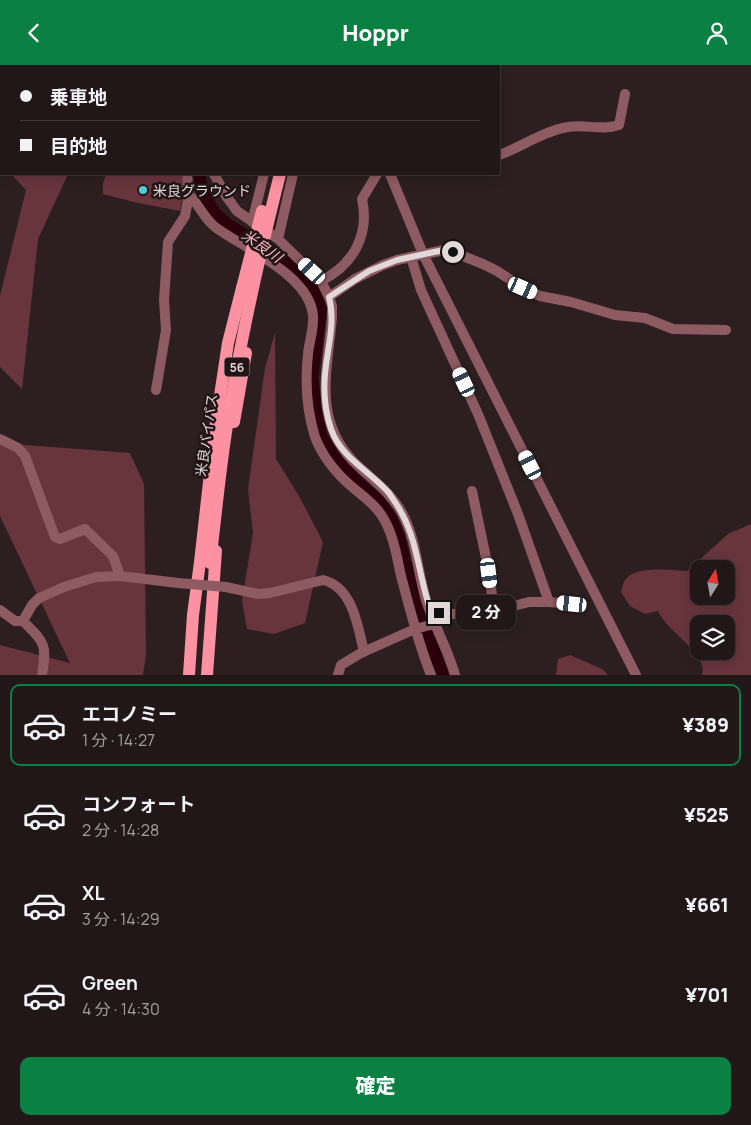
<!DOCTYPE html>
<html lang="ja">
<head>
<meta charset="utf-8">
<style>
	:root { --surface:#221718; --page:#2e2425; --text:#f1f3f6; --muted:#a29fa2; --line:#3f3637; --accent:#0b8043 }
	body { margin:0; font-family:Manrope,"Noto Sans JP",sans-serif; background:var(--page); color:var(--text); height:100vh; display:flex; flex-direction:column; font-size:19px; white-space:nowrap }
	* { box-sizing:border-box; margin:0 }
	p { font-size:16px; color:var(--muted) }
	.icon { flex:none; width:28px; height:28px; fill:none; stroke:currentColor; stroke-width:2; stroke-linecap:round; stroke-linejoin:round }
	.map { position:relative; height:610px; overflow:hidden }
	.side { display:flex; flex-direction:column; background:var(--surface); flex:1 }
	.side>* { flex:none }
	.guide { position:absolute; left:0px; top:0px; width:500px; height:110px; box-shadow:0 2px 12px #0003,0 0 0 1px var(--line); display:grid; align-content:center; height:110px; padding:0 20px; background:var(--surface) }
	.needle { width:32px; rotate:11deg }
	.tools { position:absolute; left:690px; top:495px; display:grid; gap:10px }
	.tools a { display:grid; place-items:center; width:45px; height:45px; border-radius:10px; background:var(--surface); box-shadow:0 2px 12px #0003,0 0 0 1px var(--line); font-size:25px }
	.end { position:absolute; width:22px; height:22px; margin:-11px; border:6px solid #e2d8d9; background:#111; box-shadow:0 0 0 2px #111 }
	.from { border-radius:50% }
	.bubble { position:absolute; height:35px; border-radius:10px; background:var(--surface); box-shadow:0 2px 12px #0003,0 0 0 1px var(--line); font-size:16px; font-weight:800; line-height:35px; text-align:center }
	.car { position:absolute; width:15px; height:30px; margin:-15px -8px; border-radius:6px; box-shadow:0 0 4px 1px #0007; background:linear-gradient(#fff 24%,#345 0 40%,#fff 0 76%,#345 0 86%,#fff 0) }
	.guide b { display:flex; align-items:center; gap:18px; height:48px; font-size:19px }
	.guide b+b { border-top:1px solid var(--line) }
	.guide i { width:12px; height:12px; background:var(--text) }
	ul { padding:9px 0 0; list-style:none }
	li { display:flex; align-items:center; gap:15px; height:82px; margin:0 10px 8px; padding:0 10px; border:2px solid transparent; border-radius:10px }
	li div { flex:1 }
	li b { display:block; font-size:19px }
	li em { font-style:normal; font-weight:800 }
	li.on { border-color:var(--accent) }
	li>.icon { width:45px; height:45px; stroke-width:1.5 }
	.cta { display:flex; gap:10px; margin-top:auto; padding:10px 20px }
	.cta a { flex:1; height:58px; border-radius:10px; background:var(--accent); color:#fff; font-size:20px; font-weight:800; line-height:58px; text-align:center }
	header { display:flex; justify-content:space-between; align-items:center; height:65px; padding:0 20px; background:var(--accent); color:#fff; font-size:22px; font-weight:800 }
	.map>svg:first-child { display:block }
	.green { fill:#68353d; fill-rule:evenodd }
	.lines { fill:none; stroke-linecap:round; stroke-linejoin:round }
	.river { stroke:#2b000b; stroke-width:12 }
	.minor { stroke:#8e5b62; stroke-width:10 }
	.major { stroke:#fb91a1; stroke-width:12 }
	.minor-bridge { stroke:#8e5b62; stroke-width:10 }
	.major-bridge { stroke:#fb91a1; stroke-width:12 }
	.route { stroke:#e2d8d9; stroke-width:6 }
	.poi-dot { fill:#52cbd9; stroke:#231517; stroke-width:2 }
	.labels { text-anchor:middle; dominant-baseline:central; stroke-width:5; stroke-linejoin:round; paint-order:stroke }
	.shield { fill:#231517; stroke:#a99e9f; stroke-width:1 }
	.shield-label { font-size:12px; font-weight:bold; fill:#e2d8d9 }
	.poi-label { font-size:14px; fill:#e2d8d9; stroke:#231517; text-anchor:start }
	.street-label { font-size:14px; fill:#e2d8d9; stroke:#231517 }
	.water-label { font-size:15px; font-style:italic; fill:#f6b7bf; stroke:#231517 }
</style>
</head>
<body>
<header><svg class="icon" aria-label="back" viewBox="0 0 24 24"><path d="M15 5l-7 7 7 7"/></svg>Hoppr<svg class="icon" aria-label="person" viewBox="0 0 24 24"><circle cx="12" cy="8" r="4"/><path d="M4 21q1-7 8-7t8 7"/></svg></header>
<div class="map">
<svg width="751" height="610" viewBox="0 0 751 610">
	<rect width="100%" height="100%" fill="#2d1f20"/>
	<path class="green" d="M11,109H68L38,174L22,324L0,302V231L26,125Z
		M106,109H183L184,121L180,146L138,138L103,129V119Z
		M275,268L276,394L299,431L323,477L305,558L274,569L247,564L242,536L253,468L248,424L265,303Z
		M0,378L130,388L144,419L146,589L143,610H0V580L70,598L0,451Z
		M751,459V610H702C709,589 667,567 658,546L645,549L630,541L621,527C622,523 623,518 625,515C635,500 672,505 687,506L728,469ZM699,504H726V531H699ZM699,559H726V586H699Z
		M570,590L602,604L608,610H556L558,594Z"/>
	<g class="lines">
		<path class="river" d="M192,0V1
			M199,109L203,128L215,148L226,158L280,192L304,213L313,224L321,244L312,314L321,371L326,379L354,414L378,435L390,452L398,469L415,535L443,610"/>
		<path class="minor" d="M203,0V1
			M330,0L333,1
			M291,1L292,0
			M321,1L322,0
			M499,90C521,82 544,66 568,62C587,59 600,66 619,60L625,29
			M214,109L226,131L237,146L278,174L321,216L329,232L332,241V252C328,304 312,353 353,396C370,413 390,426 402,448C417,476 417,505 426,535C434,561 448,584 455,610
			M390,109L423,189L636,610
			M189,129C198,139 204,153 215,162C245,184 310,210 313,251C314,264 309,277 308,289C305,316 307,346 315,372C322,390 336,408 351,421C365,433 379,442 387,460C395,476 397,493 401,511C410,544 418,578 431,610
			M252,157L264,109
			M278,174L293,109
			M411,192L421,225L478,349L518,449L549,537
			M321,216C353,200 370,170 362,134L377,109
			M329,232L355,214L383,200L397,195L444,185L453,187L483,199L497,206L523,223L540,231L571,237L615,250L645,253L673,264L726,265
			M156,325L166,265L164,235L168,177L185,151L189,129L187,109
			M0,374L18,383L25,391L55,472L60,474L85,464L113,491L120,511L178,518
			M472,426L489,507L494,546
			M226,522L258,529L270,528L323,515C353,522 358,562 364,587
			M0,545L15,556H23C45,578 47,579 42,610
			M431,549H466L494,546L529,537H549L572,539
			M23,556L32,540L39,533L64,522L96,512L120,511
			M338,610L341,600L361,588L415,564L434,559"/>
		<path class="major" d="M299,1L300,0
			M312,1V0
			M234,357L246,288
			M189,610L193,550L200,497L215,364L228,278L242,223
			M207,610L216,486"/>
		<path class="minor-bridge" d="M178,518L226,522"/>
		<path class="major-bridge" d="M242,223L262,146
			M210,498C215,457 219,415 225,374C238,284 258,196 280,109"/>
	</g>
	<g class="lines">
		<path class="route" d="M439,548L432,549C419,516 419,479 401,447C398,441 393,434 389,428C370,406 341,393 331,364C324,343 323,321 326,300C329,278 335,254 329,232L369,206L397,195L434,187L444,185L453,187"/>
	</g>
	<circle class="poi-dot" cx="143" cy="125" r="5"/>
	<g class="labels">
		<rect class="shield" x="224.5" y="292.5" width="25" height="19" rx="4"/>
		<g class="shield-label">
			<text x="237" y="302">56</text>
		</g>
		<g class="poi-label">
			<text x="153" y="125">米良グラウンド</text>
		</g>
		<g class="street-label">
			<text transform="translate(206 370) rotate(-82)">米良バイパス</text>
		</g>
		<g class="water-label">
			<text transform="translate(262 181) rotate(35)">米良川</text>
		</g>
	</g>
</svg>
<div class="tools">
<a><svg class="needle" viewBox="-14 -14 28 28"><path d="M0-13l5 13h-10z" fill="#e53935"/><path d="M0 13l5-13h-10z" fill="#a29fa2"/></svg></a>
<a><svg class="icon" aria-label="layers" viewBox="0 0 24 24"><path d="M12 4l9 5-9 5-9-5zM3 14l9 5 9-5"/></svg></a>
</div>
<i class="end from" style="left:453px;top:187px"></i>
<i class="end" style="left:439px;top:548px"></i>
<div class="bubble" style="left:456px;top:530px;width:60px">2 分</div>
<i class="car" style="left:312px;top:206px;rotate:313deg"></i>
<i class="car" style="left:523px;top:223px;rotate:114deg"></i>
<i class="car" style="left:464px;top:317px;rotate:335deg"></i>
<i class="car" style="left:530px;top:400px;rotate:333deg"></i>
<i class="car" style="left:489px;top:508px;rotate:173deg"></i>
<i class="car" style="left:572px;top:539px;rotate:276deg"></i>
<div class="guide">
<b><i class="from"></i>乗車地</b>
<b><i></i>目的地</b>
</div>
</div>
<section class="side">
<ul>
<li class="on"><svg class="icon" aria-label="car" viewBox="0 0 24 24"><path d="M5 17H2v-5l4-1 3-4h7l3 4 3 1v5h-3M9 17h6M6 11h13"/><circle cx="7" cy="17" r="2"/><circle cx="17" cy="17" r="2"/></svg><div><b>エコノミー</b><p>1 分 · 14:27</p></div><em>¥389</em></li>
<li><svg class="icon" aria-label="car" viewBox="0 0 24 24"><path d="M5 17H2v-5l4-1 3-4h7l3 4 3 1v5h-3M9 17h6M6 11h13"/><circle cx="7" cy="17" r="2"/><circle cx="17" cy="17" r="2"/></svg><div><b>コンフォート</b><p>2 分 · 14:28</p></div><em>¥525</em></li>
<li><svg class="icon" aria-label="car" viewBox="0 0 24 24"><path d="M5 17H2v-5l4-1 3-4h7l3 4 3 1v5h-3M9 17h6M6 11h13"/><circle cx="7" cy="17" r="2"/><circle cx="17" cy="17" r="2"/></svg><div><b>XL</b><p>3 分 · 14:29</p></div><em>¥661</em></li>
<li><svg class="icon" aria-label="car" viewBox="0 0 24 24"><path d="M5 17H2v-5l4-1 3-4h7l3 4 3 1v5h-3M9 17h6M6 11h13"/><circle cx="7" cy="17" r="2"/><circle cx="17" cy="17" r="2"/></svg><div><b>Green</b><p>4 分 · 14:30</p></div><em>¥701</em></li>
</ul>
<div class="cta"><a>確定</a></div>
</section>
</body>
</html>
